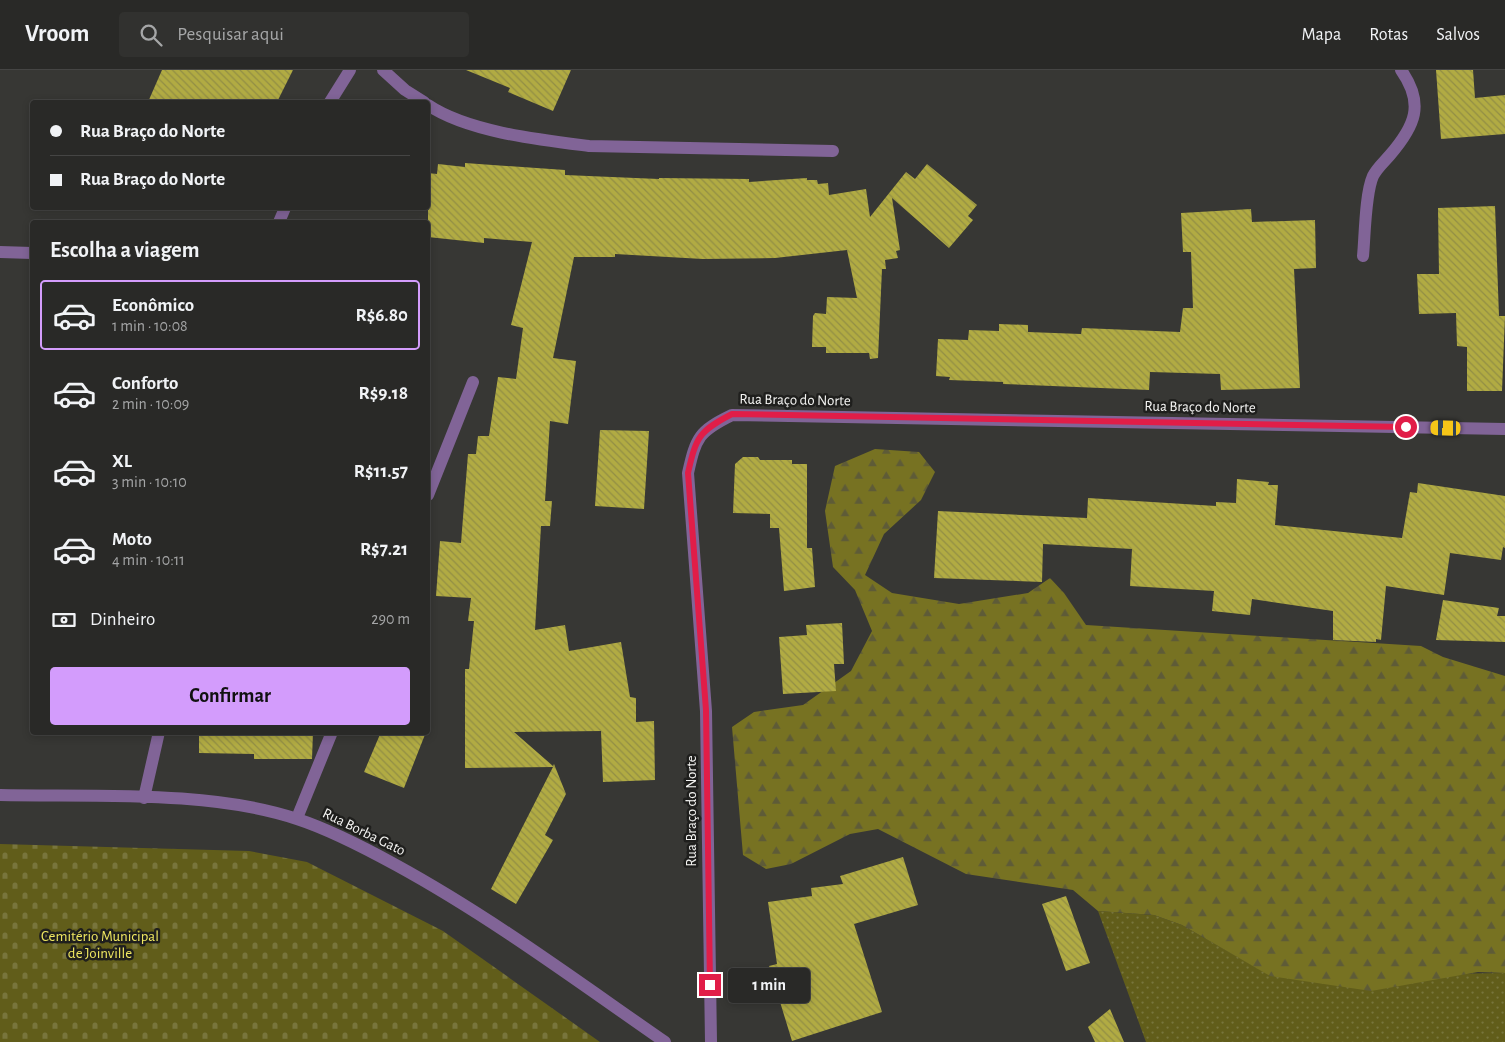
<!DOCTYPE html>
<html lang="pt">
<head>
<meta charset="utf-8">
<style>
	:root { --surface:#292927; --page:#31312f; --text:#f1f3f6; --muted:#a5a6a7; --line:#454544; --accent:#d39cfc }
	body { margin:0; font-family:"Alegreya Sans",sans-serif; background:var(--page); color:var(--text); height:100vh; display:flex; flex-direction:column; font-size:19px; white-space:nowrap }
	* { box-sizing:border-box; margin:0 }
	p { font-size:16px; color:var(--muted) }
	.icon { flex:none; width:28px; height:28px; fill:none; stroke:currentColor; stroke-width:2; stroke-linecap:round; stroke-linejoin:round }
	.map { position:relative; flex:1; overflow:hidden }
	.sheet { position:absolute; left:30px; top:150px; width:400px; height:515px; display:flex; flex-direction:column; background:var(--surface); border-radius:5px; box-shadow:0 2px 8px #0003,0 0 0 1px var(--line) }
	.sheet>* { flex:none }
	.hud { position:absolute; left:30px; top:30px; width:400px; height:110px; border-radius:5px; box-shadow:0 2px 8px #0003,0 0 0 1px var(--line); display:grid; align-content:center; height:110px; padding:0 20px; background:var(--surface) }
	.end { position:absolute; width:22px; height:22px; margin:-11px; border:6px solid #e11d48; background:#fff; box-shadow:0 0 0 2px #fff }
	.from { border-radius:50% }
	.bubble { position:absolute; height:35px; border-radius:5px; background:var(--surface); box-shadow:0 2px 8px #0003,0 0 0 1px var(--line); font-size:16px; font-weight:700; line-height:35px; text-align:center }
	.car { position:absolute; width:15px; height:30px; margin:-15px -8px; border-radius:6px; box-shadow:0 0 4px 1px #0007; background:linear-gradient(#f5c518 24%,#345 0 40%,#f5c518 0 76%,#345 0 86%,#f5c518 0) }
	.hud b { display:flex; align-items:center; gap:18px; height:48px; font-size:19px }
	.hud b+b { border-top:1px solid var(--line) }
	.hud i { width:12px; height:12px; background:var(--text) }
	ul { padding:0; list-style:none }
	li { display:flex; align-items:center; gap:15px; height:70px; margin:0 10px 8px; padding:0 10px; border:2px solid transparent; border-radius:5px }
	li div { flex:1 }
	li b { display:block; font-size:19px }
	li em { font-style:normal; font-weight:700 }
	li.active { border-color:var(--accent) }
	li>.icon { width:45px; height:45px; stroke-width:1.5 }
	h2 { padding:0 20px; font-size:22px; line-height:60px }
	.pay { display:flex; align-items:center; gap:12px; height:55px; padding:0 20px; font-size:19px }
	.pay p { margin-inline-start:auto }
	.cta { display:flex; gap:10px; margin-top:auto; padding:10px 20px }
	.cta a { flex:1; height:58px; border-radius:5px; background:var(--accent); color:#111; font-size:20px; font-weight:700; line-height:58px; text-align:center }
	header { display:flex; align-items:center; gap:30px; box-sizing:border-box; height:70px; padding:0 25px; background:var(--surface); border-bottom:1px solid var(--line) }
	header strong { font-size:24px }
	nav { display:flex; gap:28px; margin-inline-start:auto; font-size:18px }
	.search { width:350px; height:45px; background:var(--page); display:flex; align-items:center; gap:12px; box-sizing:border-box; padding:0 18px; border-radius:5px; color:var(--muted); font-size:19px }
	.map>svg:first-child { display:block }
	.grass { fill:url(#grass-dots) }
	.forest { fill:url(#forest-firs) }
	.cemetery { fill:url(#cemetery-stones) }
	.building { fill:url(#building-back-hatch) }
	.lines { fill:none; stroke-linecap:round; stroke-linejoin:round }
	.street { stroke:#816497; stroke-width:12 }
	.route { stroke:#e11d48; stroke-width:6 }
	.labels { text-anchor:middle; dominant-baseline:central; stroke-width:5; stroke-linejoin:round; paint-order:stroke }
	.street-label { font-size:15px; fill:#f4f4f2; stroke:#1f1f1d }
	.park-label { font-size:15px; fill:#efe760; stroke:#1f1f1d }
</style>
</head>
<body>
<header>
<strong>Vroom</strong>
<div class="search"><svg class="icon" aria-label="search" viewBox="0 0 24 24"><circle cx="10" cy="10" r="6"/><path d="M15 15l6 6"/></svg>Pesquisar aqui</div>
<nav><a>Mapa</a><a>Rotas</a><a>Salvos</a></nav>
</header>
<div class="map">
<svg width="1505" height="972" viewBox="0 0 1505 972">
	<defs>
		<pattern id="grass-dots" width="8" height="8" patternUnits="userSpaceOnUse" patternTransform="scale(1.25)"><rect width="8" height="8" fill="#615d1a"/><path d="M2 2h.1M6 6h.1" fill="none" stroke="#78753c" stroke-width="1.8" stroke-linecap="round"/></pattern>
		<pattern id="forest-firs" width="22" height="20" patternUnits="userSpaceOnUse" patternTransform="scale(1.25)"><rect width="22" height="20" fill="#777222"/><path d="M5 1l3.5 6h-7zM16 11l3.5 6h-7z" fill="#5e5b37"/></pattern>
		<pattern id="cemetery-stones" width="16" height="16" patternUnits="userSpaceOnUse" patternTransform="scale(1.25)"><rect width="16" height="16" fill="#615d1a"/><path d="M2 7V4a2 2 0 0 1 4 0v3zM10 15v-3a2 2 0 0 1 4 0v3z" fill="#78753c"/></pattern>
		<pattern id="building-back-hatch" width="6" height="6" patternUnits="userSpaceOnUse" patternTransform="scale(1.25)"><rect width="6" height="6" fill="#b1ab43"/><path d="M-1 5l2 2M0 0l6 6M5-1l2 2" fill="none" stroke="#928e45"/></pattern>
	</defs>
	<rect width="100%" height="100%" fill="#373734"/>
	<path class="grass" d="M1098,841L1154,845L1182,855L1271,906L1505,903V972H1146Z"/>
	<path class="forest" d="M875,379L919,382L935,402L921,430L884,464L865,505L892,523L959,534L1028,523L1050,508L1064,523L1086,555L1421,576L1443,587L1505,606V903L1478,902L1371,921L1270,906L1182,855L1154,845L1098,841L1073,820L966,804L878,759L850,764L791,794L766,799L743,785L732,657L754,642L803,635L851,601L872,561L855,520L833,497L825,441L835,396Z"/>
	<path class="cemetery" d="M0,774L249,781L307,792L443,861L600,972H0Z"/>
	<path class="building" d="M162,0H293L277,32H148Z
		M466,0H571L553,41L508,22L510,18Z
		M1436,0H1473L1475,28L1505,25V64L1441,69Z
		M465,93L565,100V105L659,109V108L749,109V112L807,108V110H817L818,114L828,113L829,125L866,119L870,147L906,102L915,109L927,94L977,135L968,146L973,150L949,178L892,128L900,180L896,181L898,188L885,190L886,199H882L878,288L870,289L869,283H826V277H812L813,246L815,243L826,244L827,227L857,228L847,180L775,188L703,189L615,184V187H574L553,288L576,291L568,354L550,351L545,431H552L550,456H541L535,560L565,555L569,581L621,572L630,627L636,628V652L654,651L655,710L603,712L601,661L514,662L553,696L554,694L566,724L545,765L553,770L516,834L491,819L553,697L465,698V599H469L474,551H468L471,528L436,526L440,471L461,473L468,384H476L478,366H489L498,307L516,309L523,258L511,255L532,172L484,168V173L428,167V103L437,104L438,94L465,97Z
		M1495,136L1499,246H1505L1502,321H1467V277L1457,276L1456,243L1419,244L1417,204H1439L1438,138Z
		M1251,139L1252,152L1315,150L1316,198L1294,199L1300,318L1221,320L1220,304L1150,302L1149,320L1003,314V312L949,310L950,307L936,306L938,269L968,270L969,260L999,261V254L1028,255V262L1081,264L1082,258L1180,262L1183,238H1193L1191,182H1183L1181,143Z
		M600,360L649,361L644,439L595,436Z
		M743,387H758L760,390H792V394H807V478H812L815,517L784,521L779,458H770V444L733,443L735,394Z
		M1237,409L1269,412L1268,415H1278L1275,455L1402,468L1410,422L1417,423L1418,413L1505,426V478L1503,477L1501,490L1450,483L1444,525L1386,516L1381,570L1376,569V572L1333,570V541L1252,529L1250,545L1212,541L1214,521L1130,516L1132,479L1043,474L1042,512L934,508L938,441L1087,448L1088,428L1216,436V432L1236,433Z
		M1443,530L1499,538L1497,546H1505V572L1436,570Z
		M842,553L844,594H834L836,621L783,624L779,567L807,565L806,555Z
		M199,662H313L312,689H254V684L199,683Z
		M381,662H426L404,718L364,702Z
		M903,787L918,835L854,854L882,942L792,971L769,896L777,894L768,832L812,826L811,818L843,814L840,806Z
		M1066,826L1090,893L1066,901L1042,834Z
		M1110,939L1124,972H1095L1088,957Z"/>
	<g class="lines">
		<path class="street" d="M383,0L405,20L424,32
			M330,32L350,0
			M428,35C468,62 541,70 589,76L833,81
			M279,152L285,138
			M0,182L32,183
			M1363,186C1365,166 1365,124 1373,106C1377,98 1384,92 1390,85C1415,56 1425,34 1401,0
			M428,425L473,312
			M0,725C91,727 211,720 297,749C331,760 365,778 396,795C491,847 577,911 665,972
			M144,728L159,662
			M297,748L332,662
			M711,972L706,641L688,403C696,367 699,361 732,345L1505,359"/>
	</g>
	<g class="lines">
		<path class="route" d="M710,915L706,640L688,403C696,367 699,361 732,344L1406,357"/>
	</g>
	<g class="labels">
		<g class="street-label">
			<text transform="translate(795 330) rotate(1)">Rua Braço do Norte</text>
			<text transform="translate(1200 337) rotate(1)">Rua Braço do Norte</text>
			<text transform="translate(691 741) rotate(-90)">Rua Braço do Norte</text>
			<text transform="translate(364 762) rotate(26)">Rua Borba Gato</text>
		</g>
		<g class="park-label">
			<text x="100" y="866">Cemitério Municipal<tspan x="100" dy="17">de Joinville</tspan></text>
		</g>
	</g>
</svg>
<i class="end from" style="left:1406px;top:357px"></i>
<i class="end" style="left:710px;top:915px"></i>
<div class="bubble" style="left:728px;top:898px;width:82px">1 min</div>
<i class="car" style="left:1446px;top:358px;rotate:271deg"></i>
<div class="hud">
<b><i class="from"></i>Rua Braço do Norte</b>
<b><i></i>Rua Braço do Norte</b>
</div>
<section class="sheet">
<h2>Escolha a viagem</h2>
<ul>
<li class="active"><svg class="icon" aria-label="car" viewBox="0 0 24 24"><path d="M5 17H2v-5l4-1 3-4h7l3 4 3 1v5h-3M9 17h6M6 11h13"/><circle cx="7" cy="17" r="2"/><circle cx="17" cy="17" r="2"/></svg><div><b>Econômico</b><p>1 min · 10:08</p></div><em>R$6.80</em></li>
<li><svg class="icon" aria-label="car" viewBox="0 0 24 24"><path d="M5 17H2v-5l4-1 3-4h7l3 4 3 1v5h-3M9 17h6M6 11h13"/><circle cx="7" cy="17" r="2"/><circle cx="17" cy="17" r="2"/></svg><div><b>Conforto</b><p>2 min · 10:09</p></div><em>R$9.18</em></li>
<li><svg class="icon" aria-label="car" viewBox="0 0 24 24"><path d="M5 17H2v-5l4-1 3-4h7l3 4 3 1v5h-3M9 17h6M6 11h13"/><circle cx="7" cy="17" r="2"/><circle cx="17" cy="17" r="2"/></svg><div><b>XL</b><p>3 min · 10:10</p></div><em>R$11.57</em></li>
<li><svg class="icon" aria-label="car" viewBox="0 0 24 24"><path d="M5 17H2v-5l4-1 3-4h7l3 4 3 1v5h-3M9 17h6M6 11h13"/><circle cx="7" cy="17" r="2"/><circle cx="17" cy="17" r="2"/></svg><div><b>Moto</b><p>4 min · 10:11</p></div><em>R$7.21</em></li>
</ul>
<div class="pay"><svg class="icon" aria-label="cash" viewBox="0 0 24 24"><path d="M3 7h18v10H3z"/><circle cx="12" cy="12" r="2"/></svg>Dinheiro<p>290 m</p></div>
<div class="cta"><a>Confirmar</a></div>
</section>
</div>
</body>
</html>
